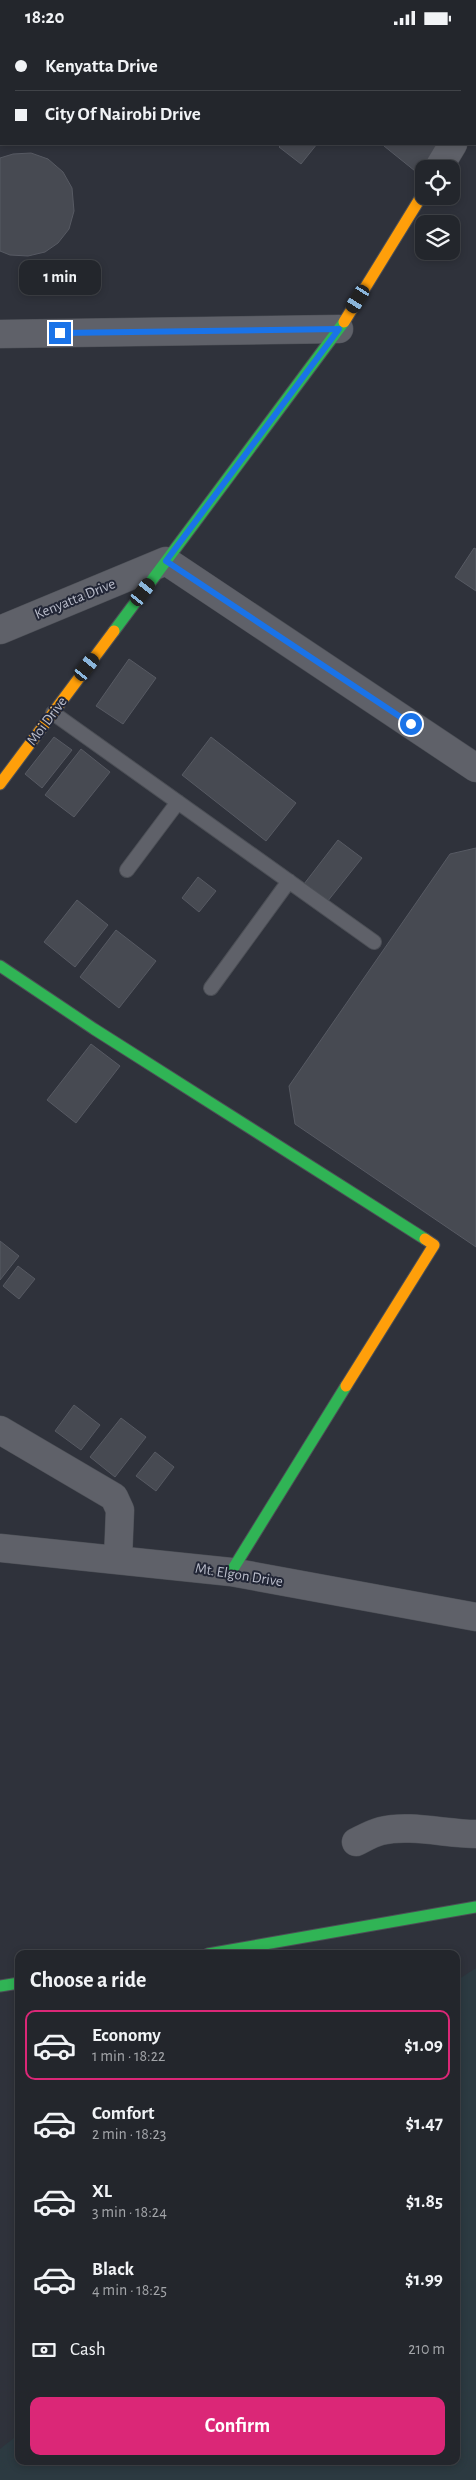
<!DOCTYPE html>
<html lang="en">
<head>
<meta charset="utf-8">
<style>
	:root { --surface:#23262c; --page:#2f3238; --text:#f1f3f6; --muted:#a3a5a9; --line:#404348; --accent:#db2777 }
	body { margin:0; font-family:"Alegreya Sans",sans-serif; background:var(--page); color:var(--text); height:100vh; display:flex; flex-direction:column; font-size:19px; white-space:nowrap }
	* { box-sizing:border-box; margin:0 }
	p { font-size:16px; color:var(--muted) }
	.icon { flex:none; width:28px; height:28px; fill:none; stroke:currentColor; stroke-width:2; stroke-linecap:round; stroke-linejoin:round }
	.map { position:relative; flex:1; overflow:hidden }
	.drawer { position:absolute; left:15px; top:1915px; width:445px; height:515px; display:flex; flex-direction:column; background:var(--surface); border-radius:10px; box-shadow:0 2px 8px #0003,0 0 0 1px var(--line) }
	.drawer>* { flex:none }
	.top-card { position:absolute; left:0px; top:0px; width:476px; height:110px; box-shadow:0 2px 8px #0003,0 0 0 1px var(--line); display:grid; align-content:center; height:110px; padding:0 15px; background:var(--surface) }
	.controls { position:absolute; left:415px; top:125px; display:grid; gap:10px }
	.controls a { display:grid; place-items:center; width:45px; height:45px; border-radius:10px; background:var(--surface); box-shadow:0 2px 8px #0003,0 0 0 1px var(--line); font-size:25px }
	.end { position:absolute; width:22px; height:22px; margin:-11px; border:6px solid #1a73e8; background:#fff; box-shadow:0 0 0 2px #fff }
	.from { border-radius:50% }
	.bubble { position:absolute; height:35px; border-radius:10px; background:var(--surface); box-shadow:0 2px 8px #0003,0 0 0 1px var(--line); font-size:16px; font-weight:700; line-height:35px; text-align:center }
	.car { position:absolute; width:15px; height:30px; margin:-15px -8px; border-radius:6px; box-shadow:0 0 4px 1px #0007; background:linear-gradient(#222 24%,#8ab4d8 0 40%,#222 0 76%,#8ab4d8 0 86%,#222 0) }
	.top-card b { display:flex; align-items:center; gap:18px; height:48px; font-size:19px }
	.top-card b+b { border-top:1px solid var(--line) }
	.top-card i { width:12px; height:12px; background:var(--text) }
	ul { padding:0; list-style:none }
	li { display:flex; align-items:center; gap:15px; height:70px; margin:0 10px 8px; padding:0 5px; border:2px solid transparent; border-radius:10px }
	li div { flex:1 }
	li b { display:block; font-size:19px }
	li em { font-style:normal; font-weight:700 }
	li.selected { border-color:var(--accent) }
	li>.icon { width:45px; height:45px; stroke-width:1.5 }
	h2 { padding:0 15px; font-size:22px; line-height:60px }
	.pay { display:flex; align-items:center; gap:12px; height:55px; padding:0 15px; font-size:19px }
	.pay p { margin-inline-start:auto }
	.primary-button { display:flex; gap:10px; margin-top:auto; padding:10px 15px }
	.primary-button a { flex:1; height:58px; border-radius:10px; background:var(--accent); color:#fff; font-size:20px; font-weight:700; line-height:58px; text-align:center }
	.status { display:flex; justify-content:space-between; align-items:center; height:35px; padding:0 25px; background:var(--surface); direction:ltr }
	.status svg { height:14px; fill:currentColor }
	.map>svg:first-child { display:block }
	.green { fill:#2c3a41 }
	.building { fill:#474a52; stroke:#575a63 }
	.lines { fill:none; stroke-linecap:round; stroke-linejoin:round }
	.lane-casing { stroke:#4c4f56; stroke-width:16 }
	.street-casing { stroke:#4c4f56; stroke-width:29 }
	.fast-casing { stroke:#4c4f56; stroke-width:13 }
	.slow-casing { stroke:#4c4f56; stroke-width:13 }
	.lane { stroke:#5f6169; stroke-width:14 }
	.street { stroke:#5f6169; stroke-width:28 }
	.fast { stroke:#30b455; stroke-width:11 }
	.slow { stroke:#ff9f0a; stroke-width:11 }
	.route { stroke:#1a73e8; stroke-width:6 }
	.labels { text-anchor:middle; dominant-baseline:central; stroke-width:4; stroke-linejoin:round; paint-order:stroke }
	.street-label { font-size:15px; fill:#babdcb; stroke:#222636 }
</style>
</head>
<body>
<div class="status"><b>18:20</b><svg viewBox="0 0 49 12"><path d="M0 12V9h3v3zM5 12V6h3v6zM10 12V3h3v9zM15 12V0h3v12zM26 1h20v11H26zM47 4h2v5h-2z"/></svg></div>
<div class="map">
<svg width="476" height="2445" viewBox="0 0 476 2445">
	<rect width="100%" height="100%" fill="#2f323b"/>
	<path class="green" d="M476,1933V2445H0V2414L19,2399V2426H456V1946Z"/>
	<path class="building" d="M282,109H317L301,129L279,112Z
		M386,109H441L420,140L384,111Z
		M31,118L48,124L63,137L72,153L74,176L69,194L58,208L45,217L28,221L10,220L0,216V123L13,119Z
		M474,513L476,514V556L455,542Z
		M129,624L156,643L123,689L96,671Z
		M54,702L72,715L42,753L25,739Z
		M211,702L296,768L266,806L182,740Z
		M81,714L110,737L74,782L45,760Z
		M338,805L362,823L327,867L304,849Z
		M476,813V1212L295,1089L289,1051L450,819Z
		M198,842L216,856L199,877L182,863Z
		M77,865L108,890L75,932L44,907Z
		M116,895L156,926L119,973L80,942Z
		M91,1009L120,1031L76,1088L47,1065Z
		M0,1206L19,1221L0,1245Z
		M18,1231L35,1244L19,1264L3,1251Z
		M74,1370L100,1390L81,1415L55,1396Z
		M121,1383L146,1402L115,1442L90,1422Z
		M155,1417L174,1432L156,1456L136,1441Z"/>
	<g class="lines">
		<defs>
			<path id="lane" d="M53,678L374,907
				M127,835L178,767
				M211,953L289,846"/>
			<path id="street" d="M19,1L20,0
				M0,29L1,27
				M475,74L476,72
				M438,134L453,109
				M0,299L339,294
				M0,595L166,526L476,733
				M0,1395L114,1462L120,1475L118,1524
				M0,1513L231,1537L476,1582
				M356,1807C364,1803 373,1798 381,1796C409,1789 447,1799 476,1799"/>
			<path id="fast" d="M114,596L344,287
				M0,931L94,994L425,1204
				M231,1537L346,1351
				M208,1919L476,1872
				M0,1951L19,1948"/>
			<path id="slow" d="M344,287L424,157
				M0,749L114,596
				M346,1351L434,1210L425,1204"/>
		</defs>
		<use href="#lane" class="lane-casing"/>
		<use href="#street" class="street-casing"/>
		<use href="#fast" class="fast-casing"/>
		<use href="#slow" class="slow-casing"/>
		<use href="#lane" class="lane"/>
		<use href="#street" class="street"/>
		<use href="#fast" class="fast"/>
		<use href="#slow" class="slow"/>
	</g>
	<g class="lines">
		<path class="route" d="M60,298L339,294L166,526L411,689"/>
	</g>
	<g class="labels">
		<g class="street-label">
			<text transform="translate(75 564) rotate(-22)">Kenyatta Drive</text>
			<text transform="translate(47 686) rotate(-53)">Moi Drive</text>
			<text transform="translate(239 1540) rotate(9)">Mt. Elgon Drive</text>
		</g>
	</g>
</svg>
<div class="controls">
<a><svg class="icon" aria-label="locate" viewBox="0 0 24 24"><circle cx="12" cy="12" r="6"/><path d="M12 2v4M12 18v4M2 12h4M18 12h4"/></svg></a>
<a><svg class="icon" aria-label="layers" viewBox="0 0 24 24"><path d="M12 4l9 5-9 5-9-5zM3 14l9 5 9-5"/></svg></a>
</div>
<i class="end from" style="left:411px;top:689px"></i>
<i class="end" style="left:60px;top:298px"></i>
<div class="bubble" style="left:19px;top:225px;width:82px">1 min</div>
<i class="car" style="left:358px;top:264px;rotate:212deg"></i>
<i class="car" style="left:143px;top:557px;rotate:37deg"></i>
<i class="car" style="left:87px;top:632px;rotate:37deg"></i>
<div class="top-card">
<b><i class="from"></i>Kenyatta Drive</b>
<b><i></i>City Of Nairobi Drive</b>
</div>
<section class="drawer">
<h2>Choose a ride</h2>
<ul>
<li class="selected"><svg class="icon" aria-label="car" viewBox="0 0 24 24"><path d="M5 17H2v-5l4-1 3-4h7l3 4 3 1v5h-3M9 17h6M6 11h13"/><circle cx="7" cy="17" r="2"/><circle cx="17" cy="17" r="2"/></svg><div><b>Economy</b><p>1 min · 18:22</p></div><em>$1.09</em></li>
<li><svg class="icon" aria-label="car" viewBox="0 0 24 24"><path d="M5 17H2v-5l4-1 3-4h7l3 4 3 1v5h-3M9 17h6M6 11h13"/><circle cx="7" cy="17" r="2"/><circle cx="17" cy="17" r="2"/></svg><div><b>Comfort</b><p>2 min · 18:23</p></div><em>$1.47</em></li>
<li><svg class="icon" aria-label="car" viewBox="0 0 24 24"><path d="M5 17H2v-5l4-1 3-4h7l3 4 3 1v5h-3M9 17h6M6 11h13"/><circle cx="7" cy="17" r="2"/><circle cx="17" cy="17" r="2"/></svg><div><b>XL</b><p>3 min · 18:24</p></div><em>$1.85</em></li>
<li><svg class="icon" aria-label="car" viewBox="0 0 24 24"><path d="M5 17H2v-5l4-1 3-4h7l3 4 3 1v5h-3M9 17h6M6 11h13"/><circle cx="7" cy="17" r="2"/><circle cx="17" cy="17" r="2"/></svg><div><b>Black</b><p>4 min · 18:25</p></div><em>$1.99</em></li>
</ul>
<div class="pay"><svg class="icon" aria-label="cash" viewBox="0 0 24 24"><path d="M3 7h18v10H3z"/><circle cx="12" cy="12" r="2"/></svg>Cash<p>210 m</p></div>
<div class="primary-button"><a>Confirm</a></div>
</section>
</div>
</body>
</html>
